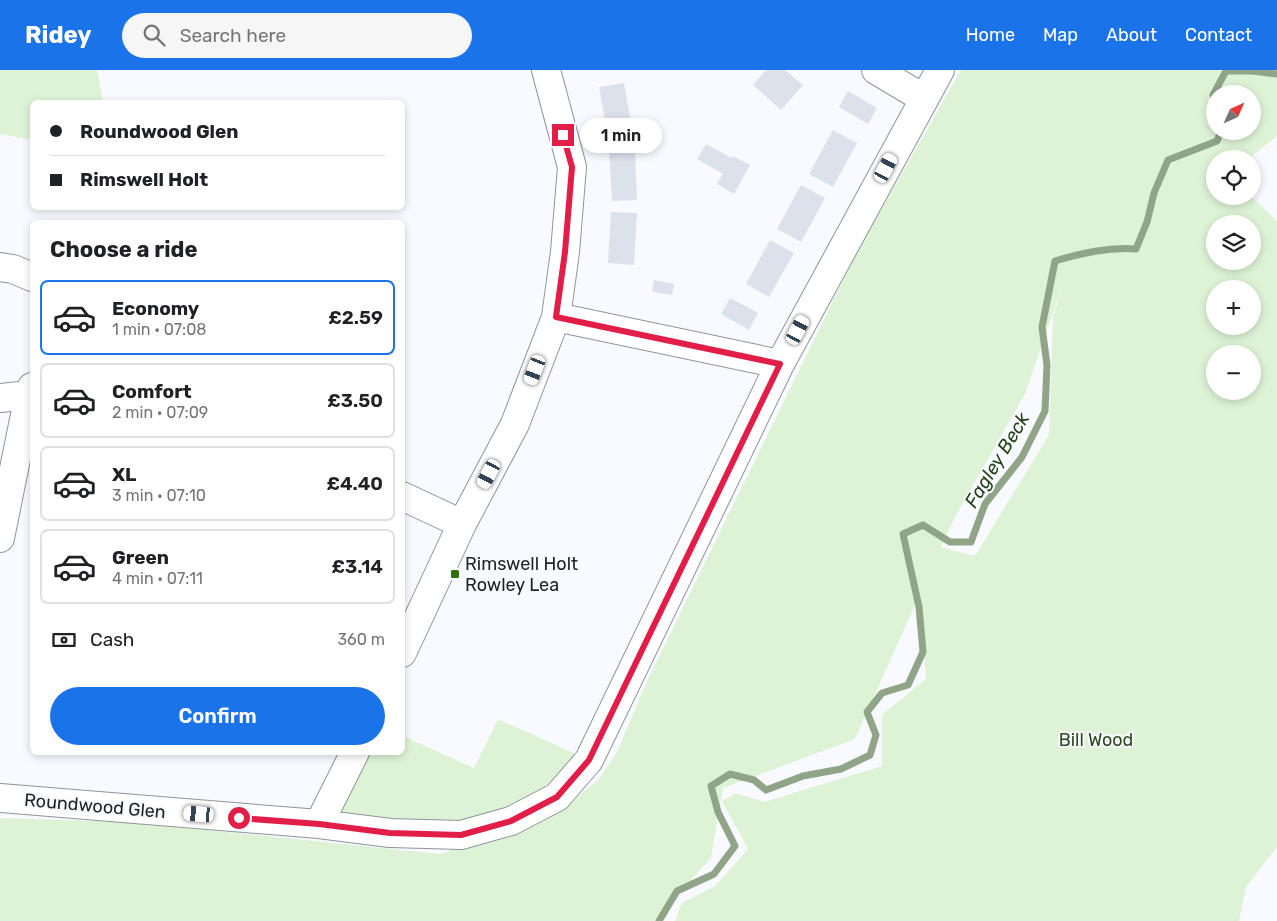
<!DOCTYPE html>
<html lang="en">
<head>
<meta charset="utf-8">
<style>
	:root { --surface:#fff; --page:#f6f6f6; --text:#202124; --muted:#757577; --line:#e0e0e0; --accent:#1a73e8 }
	body { margin:0; font-family:Rubik,sans-serif; background:var(--page); color:var(--text); height:100vh; display:flex; flex-direction:column; font-size:19px; white-space:nowrap }
	* { box-sizing:border-box; margin:0 }
	p { font-size:16px; color:var(--muted) }
	.icon { flex:none; width:28px; height:28px; fill:none; stroke:currentColor; stroke-width:2; stroke-linecap:round; stroke-linejoin:round }
	.map { position:relative; flex:1; overflow:hidden }
	.panel { position:absolute; left:30px; top:150px; width:375px; height:535px; display:flex; flex-direction:column; background:var(--surface); border-radius:8px; box-shadow:0 2px 8px #0003 }
	.panel>* { flex:none }
	.top-card { position:absolute; left:30px; top:30px; width:375px; height:110px; border-radius:8px; box-shadow:0 2px 8px #0003; display:grid; align-content:center; height:110px; padding:0 20px; background:var(--surface) }
	.needle { width:32px; rotate:45deg }
	.controls { position:absolute; left:1206px; top:15px; display:grid; gap:10px }
	.controls a { display:grid; place-items:center; width:55px; height:55px; border-radius:50%; background:var(--surface); box-shadow:0 2px 8px #0003; font-size:25px }
	.end { position:absolute; width:22px; height:22px; margin:-11px; border:6px solid #e11d48; background:#fff; box-shadow:0 0 0 2px #fff }
	.from { border-radius:50% }
	.bubble { position:absolute; height:35px; border-radius:18px; background:var(--surface); box-shadow:0 2px 8px #0003; font-size:16px; font-weight:600; line-height:35px; text-align:center }
	.car { position:absolute; width:15px; height:30px; margin:-15px -8px; border-radius:6px; box-shadow:0 0 4px 1px #0007; background:linear-gradient(#fff 24%,#345 0 40%,#fff 0 76%,#345 0 86%,#fff 0) }
	.top-card b { display:flex; align-items:center; gap:18px; height:48px; font-size:19px }
	.top-card b+b { border-top:1px solid var(--line) }
	.top-card i { width:12px; height:12px; background:var(--text) }
	ul { padding:0; list-style:none }
	li { display:flex; align-items:center; gap:15px; height:75px; margin:0 10px 8px; padding:0 10px; border:2px solid var(--line); border-radius:8px }
	li div { flex:1 }
	li b { display:block; font-size:19px }
	li em { font-style:normal; font-weight:600 }
	li.active { border-color:var(--accent) }
	li>.icon { width:45px; height:45px; stroke-width:1.5 }
	h2 { padding:0 20px; font-size:22px; line-height:60px }
	.pay { display:flex; align-items:center; gap:12px; height:55px; padding:0 20px; font-size:19px }
	.pay p { margin-inline-start:auto }
	.action { display:flex; gap:10px; margin-top:auto; padding:10px 20px }
	.action a { flex:1; height:58px; border-radius:30px; background:var(--accent); color:#fff; font-size:20px; font-weight:600; line-height:58px; text-align:center }
	header { display:flex; align-items:center; gap:30px; box-sizing:border-box; height:70px; padding:0 25px; background:var(--accent); color:#fff }
	header strong { font-size:24px }
	nav { display:flex; gap:28px; margin-inline-start:auto; font-size:18px }
	.search { width:350px; height:45px; background:var(--page); display:flex; align-items:center; gap:12px; box-sizing:border-box; padding:0 18px; border-radius:28px; color:var(--muted); font-size:19px }
	.map>svg:first-child { display:block }
	.green { fill:#def3d6; fill-rule:evenodd }
	.lines { fill:none; stroke-linecap:round; stroke-linejoin:round }
	.stream { stroke:#90a488; stroke-width:7 }
	.building { fill:#dce1ec }
	.minor-casing { stroke:#8f939e; stroke-width:30 }
	.minor { stroke:#fff; stroke-width:28 }
	.route { stroke:#e11d48; stroke-width:6 }
	.poi-dot { fill:#336f00; stroke:#f8faff; stroke-width:2 }
	.labels { text-anchor:middle; dominant-baseline:central; stroke-width:4; stroke-linejoin:round; paint-order:stroke }
	.poi-label { font-size:18px; fill:#212327; stroke:#f8faff; text-anchor:start }
	.park-label { font-size:18px; fill:#2e4b20; stroke:#f8faff }
	.street-label { font-size:18px; fill:#212327; stroke:#f8faff }
	.water-label { font-size:19px; font-style:italic; fill:#254116; stroke:#f8faff }
</style>
</head>
<body>
<header>
<strong>Ridey</strong>
<div class="search"><svg class="icon" aria-label="search" viewBox="0 0 24 24"><circle cx="10" cy="10" r="6"/><path d="M15 15l6 6"/></svg>Search here</div>
<nav><a>Home</a><a>Map</a><a>About</a><a>Contact</a></nav>
</header>
<div class="map">
<svg width="1277" height="851" viewBox="0 0 1277 851">
	<rect width="100%" height="100%" fill="#f8faff"/>
	<path class="green" d="M0,0H97L103,32H32V70L0,64Z
		M961,0H1277V66L1248,89H1215V126H1251L1277,151V777L1246,817L1239,851H675L682,833L715,816L748,779L722,731L736,723L764,732L882,696V645L926,609L920,524L855,669L723,718L711,788L654,851H0V748L129,752L440,784L541,750L573,730L598,710L617,682L648,609L856,184ZM1215,24H1252V61H1215ZM1215,154H1252V191H1215ZM1063,214L1053,248L1049,365L975,486L941,477L954,449L1025,324ZM1215,219H1252V256H1215ZM1215,284H1252V321H1215Z
		M498,649L589,690L511,751L319,754L355,683L402,682L403,666L474,698Z"/>
	<g class="lines">
		<path class="stream" d="M1215,30L1213,25L1226,1H1252L1277,4
			M659,851L677,821L714,804L735,776L718,742L711,716L730,704L754,710L766,720L803,706L841,699L870,685L876,665L867,642L882,623L908,615L923,582L919,537L903,464L923,455L950,472H971L985,434L1022,387L1045,341L1047,295L1042,257L1055,191C1082,183 1108,177 1136,179L1147,152L1154,123L1168,90L1217,71L1221,61"/>
	</g>
	<path class="building" d="M766,0H785L803,15L781,40L753,15Z
		M624,13L633,63L608,68L599,17Z
		M848,21L877,38L868,54L839,37Z
		M833,60L857,73L833,117L809,104Z
		M706,74L732,88L733,86L750,95L734,124L717,114L723,104L697,89Z
		M635,79L637,130L612,131L609,80Z
		M801,115L825,128L801,172L777,159Z
		M611,142L637,143L634,195L608,193Z
		M770,170L794,183L769,227L746,214Z
		M654,210L674,214L672,225L652,222Z
		M730,228L758,243L749,260L721,244Z"/>
	<g class="lines">
		<defs>
			<path id="minor" d="M876,0L923,28
				M0,197L13,199L32,207
				M556,247L780,294
				M0,328L29,325
				M402,426L462,454
				M0,468L29,325L32,317
				M402,583L462,454L515,354L556,247L565,182L572,97L546,0
				M0,728L319,754L390,763L461,765L511,751L557,727L589,690L780,294L940,0
				M319,754L355,682"/>
		</defs>
		<use href="#minor" class="minor-casing"/>
		<use href="#minor" class="minor"/>
	</g>
	<g class="lines">
		<path class="route" d="M239,748L319,754L390,763L461,765L511,751L557,727L589,690L780,294L556,247L565,182L572,97L563,65"/>
	</g>
	<rect class="poi-dot" x="450" y="499" width="10" height="10" rx="2.5"/>
	<g class="labels">
		<g class="poi-label">
			<text x="465" y="494">Rimswell Holt<tspan x="465" dy="21">Rowley Lea</tspan></text>
		</g>
		<g class="park-label">
			<text x="1096" y="670">Bill Wood</text>
		</g>
		<g class="street-label">
			<text transform="translate(95 736) rotate(5)">Roundwood Glen</text>
		</g>
		<g class="water-label">
			<text transform="translate(997 390) rotate(-59)">Fagley Beck</text>
		</g>
	</g>
</svg>
<div class="controls">
<a><svg class="needle" viewBox="-14 -14 28 28"><path d="M0-13l5 13h-10z" fill="#e53935"/><path d="M0 13l5-13h-10z" fill="#757577"/></svg></a>
<a><svg class="icon" aria-label="locate" viewBox="0 0 24 24"><circle cx="12" cy="12" r="6"/><path d="M12 2v4M12 18v4M2 12h4M18 12h4"/></svg></a>
<a><svg class="icon" aria-label="layers" viewBox="0 0 24 24"><path d="M12 4l9 5-9 5-9-5zM3 14l9 5 9-5"/></svg></a>
<a>+</a>
<a>−</a>
</div>
<i class="end from" style="left:239px;top:748px"></i>
<i class="end" style="left:563px;top:65px"></i>
<div class="bubble" style="left:580px;top:48px;width:82px">1 min</div>
<i class="car" style="left:886px;top:98px;rotate:28deg"></i>
<i class="car" style="left:798px;top:260px;rotate:28deg"></i>
<i class="car" style="left:535px;top:300px;rotate:201deg"></i>
<i class="car" style="left:489px;top:404px;rotate:208deg"></i>
<i class="car" style="left:199px;top:744px;rotate:275deg"></i>
<div class="top-card">
<b><i class="from"></i>Roundwood Glen</b>
<b><i></i>Rimswell Holt</b>
</div>
<section class="panel">
<h2>Choose a ride</h2>
<ul>
<li class="active"><svg class="icon" aria-label="car" viewBox="0 0 24 24"><path d="M5 17H2v-5l4-1 3-4h7l3 4 3 1v5h-3M9 17h6M6 11h13"/><circle cx="7" cy="17" r="2"/><circle cx="17" cy="17" r="2"/></svg><div><b>Economy</b><p>1 min · 07:08</p></div><em>£2.59</em></li>
<li><svg class="icon" aria-label="car" viewBox="0 0 24 24"><path d="M5 17H2v-5l4-1 3-4h7l3 4 3 1v5h-3M9 17h6M6 11h13"/><circle cx="7" cy="17" r="2"/><circle cx="17" cy="17" r="2"/></svg><div><b>Comfort</b><p>2 min · 07:09</p></div><em>£3.50</em></li>
<li><svg class="icon" aria-label="car" viewBox="0 0 24 24"><path d="M5 17H2v-5l4-1 3-4h7l3 4 3 1v5h-3M9 17h6M6 11h13"/><circle cx="7" cy="17" r="2"/><circle cx="17" cy="17" r="2"/></svg><div><b>XL</b><p>3 min · 07:10</p></div><em>£4.40</em></li>
<li><svg class="icon" aria-label="car" viewBox="0 0 24 24"><path d="M5 17H2v-5l4-1 3-4h7l3 4 3 1v5h-3M9 17h6M6 11h13"/><circle cx="7" cy="17" r="2"/><circle cx="17" cy="17" r="2"/></svg><div><b>Green</b><p>4 min · 07:11</p></div><em>£3.14</em></li>
</ul>
<div class="pay"><svg class="icon" aria-label="cash" viewBox="0 0 24 24"><path d="M3 7h18v10H3z"/><circle cx="12" cy="12" r="2"/></svg>Cash<p>360 m</p></div>
<div class="action"><a>Confirm</a></div>
</section>
</div>
</body>
</html>
